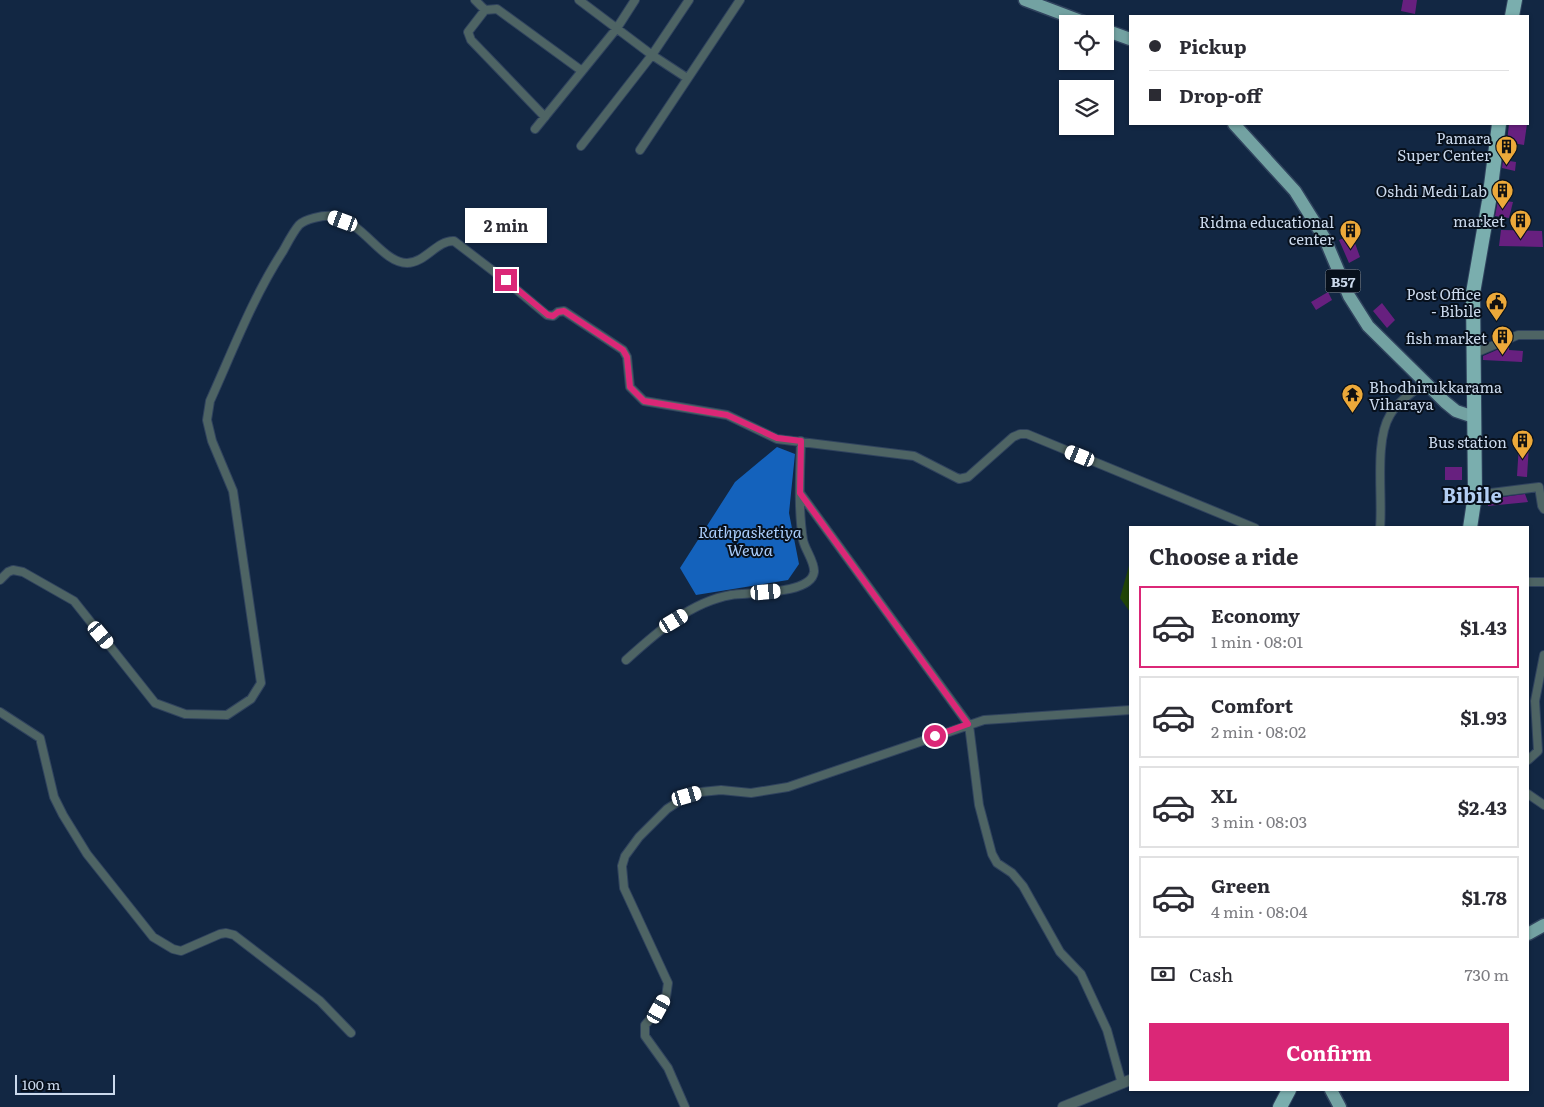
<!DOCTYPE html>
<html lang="en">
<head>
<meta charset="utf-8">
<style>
	:root { --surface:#fff; --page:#f7f7f7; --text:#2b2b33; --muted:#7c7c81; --line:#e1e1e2; --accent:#db2777 }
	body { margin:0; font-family:Literata,serif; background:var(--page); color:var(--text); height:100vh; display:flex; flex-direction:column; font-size:19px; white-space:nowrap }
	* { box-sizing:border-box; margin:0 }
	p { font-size:16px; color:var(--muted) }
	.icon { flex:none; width:28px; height:28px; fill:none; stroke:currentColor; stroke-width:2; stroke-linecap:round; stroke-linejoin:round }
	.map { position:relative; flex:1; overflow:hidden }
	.side { position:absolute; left:1129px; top:526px; width:400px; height:565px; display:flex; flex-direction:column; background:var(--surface); border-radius:0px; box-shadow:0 1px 4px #0004 }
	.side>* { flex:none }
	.top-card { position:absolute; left:1129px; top:15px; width:400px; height:110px; border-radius:0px; box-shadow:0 1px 4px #0004; display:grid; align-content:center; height:110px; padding:0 20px; background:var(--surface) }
	.fabs { position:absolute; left:1059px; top:15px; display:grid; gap:10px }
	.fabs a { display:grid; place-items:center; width:55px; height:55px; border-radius:0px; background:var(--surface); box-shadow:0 1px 4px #0004; font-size:25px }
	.scale { position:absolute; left:15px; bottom:12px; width:100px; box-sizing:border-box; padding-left:5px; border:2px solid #cbd9ec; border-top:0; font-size:14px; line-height:18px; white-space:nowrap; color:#cbd9ec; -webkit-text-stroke:4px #07101c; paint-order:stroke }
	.end { position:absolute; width:22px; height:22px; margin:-11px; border:6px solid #db2777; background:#fff; box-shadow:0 0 0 2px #fff }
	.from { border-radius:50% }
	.bubble { position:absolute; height:35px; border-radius:0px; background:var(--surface); box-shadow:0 1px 4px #0004; font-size:16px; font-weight:700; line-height:35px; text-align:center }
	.car { position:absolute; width:15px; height:30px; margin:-15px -8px; border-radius:6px; box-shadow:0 0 4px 1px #0007; background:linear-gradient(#fff 24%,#345 0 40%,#fff 0 76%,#345 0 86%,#fff 0) }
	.top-card b { display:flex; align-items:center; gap:18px; height:48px; font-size:19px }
	.top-card b+b { border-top:1px solid var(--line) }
	.top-card i { width:12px; height:12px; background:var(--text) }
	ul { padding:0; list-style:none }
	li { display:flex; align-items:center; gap:15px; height:82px; margin:0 10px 8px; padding:0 10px; border:2px solid var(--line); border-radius:0px }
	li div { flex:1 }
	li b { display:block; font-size:19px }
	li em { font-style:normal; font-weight:700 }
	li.on { border-color:var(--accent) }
	li>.icon { width:45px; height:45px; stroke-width:1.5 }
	h2 { padding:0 20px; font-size:22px; line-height:60px }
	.pay { display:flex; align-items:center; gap:12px; height:55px; padding:0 20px; font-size:19px }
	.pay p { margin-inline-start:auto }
	.primary-button { display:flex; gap:10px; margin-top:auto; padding:10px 20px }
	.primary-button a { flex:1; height:58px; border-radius:0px; background:var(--accent); color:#fff; font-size:20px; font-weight:700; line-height:58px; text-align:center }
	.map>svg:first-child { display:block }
	.green { fill:#214508 }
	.water { fill:#1462bc }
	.building { fill:#67207f }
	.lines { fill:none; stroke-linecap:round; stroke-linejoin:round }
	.minor-casing { stroke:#30435e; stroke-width:10 }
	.tertiary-casing { stroke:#30435e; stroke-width:12 }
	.primary-casing { stroke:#30435e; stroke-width:15 }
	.trunk-casing { stroke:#30435e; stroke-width:16 }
	.minor { stroke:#4e6464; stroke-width:8 }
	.tertiary { stroke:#4e6464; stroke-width:10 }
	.primary { stroke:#73a2a2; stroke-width:12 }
	.trunk { stroke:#7aaeae; stroke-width:14 }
	.route { stroke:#db2777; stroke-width:6 }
	.labels { text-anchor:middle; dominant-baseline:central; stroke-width:4; stroke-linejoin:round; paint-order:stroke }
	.shield { fill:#07101c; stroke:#909dae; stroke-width:1 }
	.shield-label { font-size:14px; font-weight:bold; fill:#cbd9ec }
	.poi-label { font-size:15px; fill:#cbd9ec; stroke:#07101c; text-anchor:end }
	.water-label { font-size:16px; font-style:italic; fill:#aacdfb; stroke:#07101c }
	.district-label { font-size:20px; font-weight:bold; fill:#b3cef3; stroke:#07101c }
</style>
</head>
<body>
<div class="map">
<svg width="1544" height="1107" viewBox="0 0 1544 1107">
	<rect width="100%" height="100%" fill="#122743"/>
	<path class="green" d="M1130,562V612L1120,598Z"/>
	<path class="water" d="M777,447L795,454L789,513L799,564L788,580L696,595L680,568L735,482Z"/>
	<path class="building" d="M1403,0H1417L1415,14L1401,11Z
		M1509,124H1527L1524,145L1507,142Z
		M1503,160L1516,162L1515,171L1502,168Z
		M1498,200L1513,202L1509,218L1495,216Z
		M1501,230L1542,231L1543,247L1499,246Z
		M1352,235L1360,257L1349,263L1339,240Z
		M1328,292L1332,300L1316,310L1311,302Z
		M1382,303L1395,320L1387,328L1373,311Z
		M1506,346H1509V350L1523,351L1522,362L1483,360V356Z
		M1519,444H1529L1527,477L1517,476Z
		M1445,467H1462V480H1445Z
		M1525,494L1528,502L1488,506V499Z"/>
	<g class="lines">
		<defs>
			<path id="minor" d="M475,0L485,10
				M579,0L652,55L687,78
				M545,117L471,40L468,32L485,10L497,9L582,71
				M535,129L617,28L635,0
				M581,146L652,55L689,0
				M640,150L740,0
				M1475,353L1518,335H1544
				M800,493L969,725L979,805L992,854L997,863L1012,873L1023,886L1060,952L1081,974L1107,1030L1122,1084
				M1475,495L1539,487L1542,506L1544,509
				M1380,528C1383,498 1374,441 1390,415C1397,402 1413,392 1424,383
				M0,580L8,572L13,570L23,572L74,601L155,703L185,714L227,715L251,699L261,683L233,491L212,441L207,420L210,401C233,350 253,297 283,251C288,242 293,232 299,225C305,219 323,215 332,216C363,221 382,263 407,263C425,263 437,240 454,241L505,280L547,315L553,316L558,312L564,311L623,350L627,357L630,387L644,401L727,415L777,439L914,456L959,479L968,477L1013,437L1020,434H1027L1255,528
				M1528,582H1544
				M626,660C656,633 690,602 731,595C749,592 811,595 814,572C815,562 805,550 803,540C798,508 800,474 801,441
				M0,712L40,738L54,797L63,815L87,854L153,937L173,949L181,951L220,934L226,933L234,935L320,1001L351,1033
				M1528,760L1538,751L1535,701L1544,655
				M1528,794L1544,805
				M685,1107L668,1068L645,1036V1025L659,1009L666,997L668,983L624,888L622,866L625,856L639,837L667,809L687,796L701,792L721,790L751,793L788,787L984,720L1130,710"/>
			<path id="tertiary" d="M1063,1107L1130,1080"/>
			<path id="primary" d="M1025,0L1089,24
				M1105,30L1130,39
				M1234,124L1295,191L1325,239L1349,296L1368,326L1445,402L1456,411L1474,417
				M1528,934L1544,925
				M1331,1090L1340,1107"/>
			<path id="trunk" d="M1512,16L1515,0
				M1470,528L1475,495L1473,293L1489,201L1499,124
				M1280,1107L1289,1090"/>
		</defs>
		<use href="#minor" class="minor-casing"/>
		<use href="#tertiary" class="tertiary-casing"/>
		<use href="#primary" class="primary-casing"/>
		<use href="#trunk" class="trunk-casing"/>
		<use href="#minor" class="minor"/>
		<use href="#tertiary" class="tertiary"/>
		<use href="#primary" class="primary"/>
		<use href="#trunk" class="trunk"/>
	</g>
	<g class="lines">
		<path class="route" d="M506,280L548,315L553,316L558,312L564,311L623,350L627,357L630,387L644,401L727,415L777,438L801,441L800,493L968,724L935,736"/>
	</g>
	<defs>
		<symbol id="building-pin" viewBox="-11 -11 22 30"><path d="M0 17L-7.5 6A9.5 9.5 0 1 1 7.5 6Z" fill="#eca93a" stroke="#07101c"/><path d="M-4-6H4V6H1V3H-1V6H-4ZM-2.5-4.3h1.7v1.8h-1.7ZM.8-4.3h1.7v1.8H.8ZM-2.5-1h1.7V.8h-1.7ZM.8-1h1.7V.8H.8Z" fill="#111"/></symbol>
		<symbol id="civic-pin" viewBox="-11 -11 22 30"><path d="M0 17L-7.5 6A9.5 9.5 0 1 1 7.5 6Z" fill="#eca93a" stroke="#07101c"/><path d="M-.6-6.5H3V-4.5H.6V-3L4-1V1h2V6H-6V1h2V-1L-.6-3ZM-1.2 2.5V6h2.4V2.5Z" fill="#111"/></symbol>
		<symbol id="temple-pin" viewBox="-11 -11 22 30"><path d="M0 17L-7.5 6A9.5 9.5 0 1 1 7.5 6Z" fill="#eca93a" stroke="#07101c"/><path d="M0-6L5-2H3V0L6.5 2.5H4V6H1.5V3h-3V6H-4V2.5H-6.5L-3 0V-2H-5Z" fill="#111"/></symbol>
	</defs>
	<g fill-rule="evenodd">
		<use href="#building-pin" x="1494" y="134" width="25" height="34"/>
		<use href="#building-pin" x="1490" y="178" width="25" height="34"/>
		<use href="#building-pin" x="1508" y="208" width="25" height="34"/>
		<use href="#building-pin" x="1338" y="218" width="25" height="34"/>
		<use href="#civic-pin" x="1484" y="290" width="25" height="34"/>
		<use href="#building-pin" x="1490" y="324" width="25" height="34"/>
		<use href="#temple-pin" x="1340" y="382" width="25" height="34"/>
		<use href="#building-pin" x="1510" y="428" width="25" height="34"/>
	</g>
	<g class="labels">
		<rect class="shield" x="1325.5" y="269.5" width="35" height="23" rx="4"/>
		<g class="shield-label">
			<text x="1343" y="281">B57</text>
		</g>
		<g class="poi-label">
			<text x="1491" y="137">Pamara<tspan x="1491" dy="17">Super Center</tspan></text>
			<text x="1487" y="190">Oshdi Medi Lab</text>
			<text x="1505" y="220">market</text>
			<text x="1334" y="221">Ridma educational<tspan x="1334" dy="17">center</tspan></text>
			<text x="1481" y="293">Post Office<tspan x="1481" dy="17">- Bibile</tspan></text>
			<text x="1487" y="337">fish market</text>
			<text x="1369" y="386" text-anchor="start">Bhodhirukkarama<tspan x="1369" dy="17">Viharaya</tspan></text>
			<text x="1507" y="441">Bus station</text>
		</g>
		<g class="water-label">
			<text x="750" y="531">Rathpasketiya<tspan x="750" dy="18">Wewa</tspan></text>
		</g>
		<g class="district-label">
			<text x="1472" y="494">Bibile</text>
		</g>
	</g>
</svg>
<div class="fabs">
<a><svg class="icon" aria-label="locate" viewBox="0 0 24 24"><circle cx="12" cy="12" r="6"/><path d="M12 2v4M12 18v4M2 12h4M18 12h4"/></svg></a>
<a><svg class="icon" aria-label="layers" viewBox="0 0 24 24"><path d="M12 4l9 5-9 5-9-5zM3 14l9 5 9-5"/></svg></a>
</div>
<div class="scale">100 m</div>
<i class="end from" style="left:935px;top:736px"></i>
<i class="end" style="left:506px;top:280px"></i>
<div class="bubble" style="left:465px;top:208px;width:82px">2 min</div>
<i class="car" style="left:343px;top:221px;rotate:290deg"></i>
<i class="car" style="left:1080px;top:456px;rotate:292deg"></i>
<i class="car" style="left:766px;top:592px;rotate:85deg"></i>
<i class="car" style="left:674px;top:621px;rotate:59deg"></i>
<i class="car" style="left:101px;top:635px;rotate:140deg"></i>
<i class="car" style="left:687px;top:796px;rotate:74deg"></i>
<i class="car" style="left:659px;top:1009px;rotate:29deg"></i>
<div class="top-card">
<b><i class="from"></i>Pickup</b>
<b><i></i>Drop-off</b>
</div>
<section class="side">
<h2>Choose a ride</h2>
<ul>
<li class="on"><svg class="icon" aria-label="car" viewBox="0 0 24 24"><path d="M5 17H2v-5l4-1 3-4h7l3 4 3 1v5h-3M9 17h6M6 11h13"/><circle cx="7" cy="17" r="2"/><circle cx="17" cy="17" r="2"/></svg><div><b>Economy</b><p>1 min · 08:01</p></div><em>$1.43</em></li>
<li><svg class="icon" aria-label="car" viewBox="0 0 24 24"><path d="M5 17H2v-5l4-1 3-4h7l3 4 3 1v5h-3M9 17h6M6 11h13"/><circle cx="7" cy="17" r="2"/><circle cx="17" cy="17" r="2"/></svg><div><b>Comfort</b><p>2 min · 08:02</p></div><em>$1.93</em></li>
<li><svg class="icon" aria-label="car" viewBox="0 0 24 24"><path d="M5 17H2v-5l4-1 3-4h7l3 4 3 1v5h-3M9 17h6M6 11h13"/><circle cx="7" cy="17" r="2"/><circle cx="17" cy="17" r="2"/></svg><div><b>XL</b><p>3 min · 08:03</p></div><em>$2.43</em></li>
<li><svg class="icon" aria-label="car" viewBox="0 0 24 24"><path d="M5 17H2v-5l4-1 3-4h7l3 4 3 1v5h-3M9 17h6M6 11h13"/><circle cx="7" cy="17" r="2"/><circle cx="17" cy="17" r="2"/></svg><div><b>Green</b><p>4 min · 08:04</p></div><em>$1.78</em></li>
</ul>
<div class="pay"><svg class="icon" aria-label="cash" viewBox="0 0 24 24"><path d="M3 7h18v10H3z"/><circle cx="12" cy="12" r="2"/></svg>Cash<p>730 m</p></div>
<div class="primary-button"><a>Confirm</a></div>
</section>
</div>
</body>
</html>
